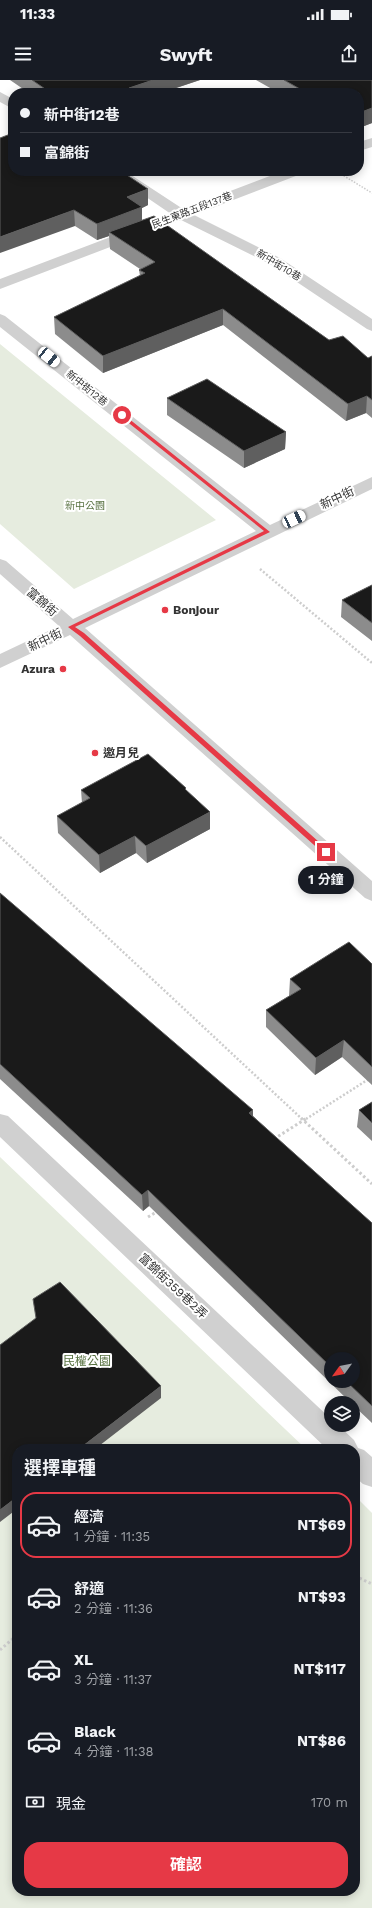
<!DOCTYPE html>
<html lang="zh-TW">
<head>
<meta charset="utf-8">
<style>
	:root { --surface:#171b24; --page:#242831; --text:#f1f3f6; --muted:#9ea1a6; --line:#363941; --accent:#e63946 }
	body { margin:0; font-family:"Work Sans","Noto Sans TC",sans-serif; background:var(--page); color:var(--text); height:100vh; display:flex; flex-direction:column; font-size:15px; white-space:nowrap }
	* { box-sizing:border-box; margin:0 }
	p { font-size:13px; color:var(--muted) }
	.icon { flex:none; width:22px; height:22px; fill:none; stroke:currentColor; stroke-width:2; stroke-linecap:round; stroke-linejoin:round }
	.map { position:relative; flex:1; overflow:hidden }
	.drawer { position:absolute; left:12px; top:1364px; width:348px; height:452px; display:flex; flex-direction:column; background:var(--surface); border-radius:16px; box-shadow:0 2px 10px #0003 }
	.drawer>* { flex:none }
	.hud { position:absolute; left:8px; top:8px; width:356px; height:88px; border-radius:16px; box-shadow:0 2px 10px #0003; display:grid; align-content:center; height:88px; padding:0 12px; background:var(--surface) }
	.needle { width:26px; rotate:237deg }
	.controls { position:absolute; left:324px; top:1272px; display:grid; gap:8px }
	.controls a { display:grid; place-items:center; width:36px; height:36px; border-radius:50%; background:var(--surface); box-shadow:0 2px 10px #0003; font-size:20px }
	.end { position:absolute; width:18px; height:18px; margin:-9px; border:5px solid #e63946; background:#fff; box-shadow:0 0 0 2px #fff }
	.from { border-radius:50% }
	.bubble { position:absolute; height:28px; border-radius:14px; background:var(--surface); box-shadow:0 2px 10px #0003; font-size:13px; font-weight:700; line-height:28px; text-align:center }
	.car { position:absolute; width:12px; height:24px; margin:-12px -6px; border-radius:5px; box-shadow:0 0 3px 1px #0007; background:linear-gradient(#fff 24%,#345 0 40%,#fff 0 76%,#345 0 86%,#fff 0) }
	.hud b { display:flex; align-items:center; gap:14px; height:38px; font-size:15px }
	.hud b+b { border-top:1px solid var(--line) }
	.hud i { width:10px; height:10px; background:var(--text) }
	ul { padding:0; list-style:none }
	li { display:flex; align-items:center; gap:12px; height:66px; margin:0 8px 6px; padding:0 4px; border:2px solid transparent; border-radius:16px }
	li div { flex:1 }
	li b { display:block; font-size:15px }
	li em { font-style:normal; font-weight:700 }
	li.selected { border-color:var(--accent) }
	li>.icon { width:36px; height:36px; stroke-width:1.5 }
	h2 { padding:0 12px; font-size:18px; line-height:48px }
	.pay { display:flex; align-items:center; gap:10px; height:44px; padding:0 12px; font-size:15px }
	.pay p { margin-inline-start:auto }
	.action { display:flex; gap:8px; margin-top:auto; padding:8px 12px }
	.action a { flex:1; height:46px; border-radius:16px; background:var(--accent); color:#fff; font-size:16px; font-weight:700; line-height:46px; text-align:center }
	.status { display:flex; justify-content:space-between; align-items:center; height:28px; padding:0 20px; background:var(--surface); direction:ltr }
	.status svg { height:11px; fill:currentColor }
	header { display:flex; justify-content:space-between; align-items:center; height:52px; padding:0 12px; background:var(--surface); font-size:18px; font-weight:700 }
	.map>svg:first-child { display:block }
	.green { fill:#e6ecdf }
	.lines { fill:none; stroke-linecap:round; stroke-linejoin:round }
	.path-far2 { stroke:#cdcdcd; stroke-width:1.5; stroke-dasharray:1.5 1.5; stroke-linecap:butt }
	.path-far1 { stroke:#cdcdcd; stroke-width:2.5; stroke-dasharray:2 2; stroke-linecap:butt }
	.path { stroke:#cdcdcd; stroke-width:3; stroke-dasharray:2.5 2.5; stroke-linecap:butt }
	.minor { fill:#d0d0d0; fill-rule:evenodd }
	.wall { fill:#8c8c8c; fill-rule:evenodd }
	.shaded-wall { fill:#5f5f5f }
	.building { fill:#1a1a1a; stroke:#5f5f5f }
	.route { fill:#e63946 }
	.poi-dot { fill:#e63946; stroke:#fff; stroke-width:1.5 }
	.labels { text-anchor:middle; dominant-baseline:central; stroke-width:4; stroke-linejoin:round; paint-order:stroke }
	.far-street-label { font-size:10px; fill:#333; stroke:#fff }
	.far-park-label { font-size:10px; fill:#56703f; stroke:#fff }
	.street-label { font-size:12px; fill:#333; stroke:#fff }
	.poi-label { font-size:12px; font-weight:bold; fill:#333; stroke:#fff; text-anchor:start }
	.park-label { font-size:12px; fill:#56703f; stroke:#fff }
</style>
</head>
<body>
<div class="status"><b>11:33</b><svg viewBox="0 0 49 12"><path d="M0 12V9h3v3zM5 12V6h3v6zM10 12V3h3v9zM15 12V0h3v12zM26 1h20v11H26zM47 4h2v5h-2z"/></svg></div>
<header><svg class="icon" aria-label="menu" viewBox="0 0 24 24"><path d="M4 6h16M4 12h16M4 18h16"/></svg>Swyft<svg class="icon" aria-label="share" viewBox="0 0 24 24"><path d="M12 15V3M7 8l5-5 5 5M5 13v7h14v-7"/></svg></header>
<div class="map">
<svg width="372" height="1828" viewBox="0 0 372 1828">
	<rect width="100%" height="100%" fill="#fff"/>
	<path class="green" d="M0,264L216,440L74,509L0,444Z
		M0,1077L306,1369H17V1811H355V1416L372,1433V1828H0Z"/>
	<g class="lines">
		<path class="path-far2" d="M336,91L372,113"/>
		<path class="path-far1" d="M260,489L372,583
			M0,757L302,1039
			M306,1039L372,997"/>
		<path class="path" d="M301,1038L372,1104
			M274,1059L307,1038
			M148,1137L158,1131
			M355,1496L372,1504
			M0,1570L17,1555"/>
		<path class="minor" d="M0,12L13,19V29L0,22Z
			M372,58V67L359,71V62Z
			M108,91H125L183,129L283,91H303L301,94L194,135L280,178L372,239V251L367,249L270,184L181,140L0,209V199L171,134Z
			M0,234L5,236L270,445L372,397V409L85,548L372,801V821L365,818L70,555L0,588V574L59,546L0,494V479L6,481L73,539L256,451L0,247Z
			M0,1034L8,1036L331,1339V1345H338L354,1360L358,1368L364,1370L372,1377V1407L363,1404L355,1397V1369H327L0,1057Z"/>
	</g>
	<path class="wall" d="M10,0H200L161,13H29Z
		M256,0H372V43L359,48V13H279Z
		M13,53L148,125L142,128V140L329,260L368,278L372,276V338L366,333L346,341L223,245L103,293L55,254L54,237L140,196L139,190L140,189L110,169L109,156L97,160L75,146Z
		M167,318L286,352L285,369L244,388L167,335Z
		M372,505V561L341,537L342,520Z
		M81,710H186L210,749L147,783L136,773L100,793L58,753L57,736L82,723Z
		M0,813L253,1036L372,1143V1343L353,1325V1323H351L149,1126L143,1131L0,999ZM331,1279L353,1301H331Z
		M372,884V1005L342,977L315,995L266,947V930L289,916L290,899Z
		M372,1022V1061L357,1047L359,1030Z"/>
	<path class="shaded-wall" d="M153,0H200L161,13H130L129,8Z
		M372,28V43L359,48V33Z
		M148,109V125L142,128V143L109,152V156L97,160V144L127,117Z
		M74,130L75,146L0,173V157Z
		M223,229V245L103,293V276Z
		M367,316L366,333L346,341L348,324Z
		M286,352L285,369L244,388V371Z
		M210,732V749L147,783L146,766Z
		M135,756L136,773L100,793L99,775Z
		M344,960L342,977L315,995L316,978Z
		M253,1030V1046L249,1033Z
		M148,1110L149,1126L143,1131L142,1115Z
		M161,1306V1318L95,1369H79Z
		M17,1417V1429L0,1442V1430Z"/>
	<path class="building" d="M32,0H153L129,8L138,13H51Z
		M284,0H372V28L359,33V13H307Z
		M13,53V91H121L148,109L127,117L142,127L97,144L74,130L0,157V58Z
		M154,136L329,260L343,256L368,278L372,276V320L367,316L348,324L223,229L103,276L54,237L145,193L139,190L155,182L109,152Z
		M207,299L286,352L244,371L167,318Z
		M372,505V543L342,520Z
		M148,674L186,708L185,709L210,732L146,766L135,756L99,775L57,736L90,718L81,710Z
		M0,813L253,1030L249,1033L372,1143V1326L346,1301H353V1279H331V1287L148,1110L142,1115L0,984Z
		M349,862L372,884V987L344,960L316,978L266,930L301,909L290,899Z
		M372,1022V1043L359,1030Z
		M60,1202L161,1306L79,1369H17V1417L0,1430V1265L36,1238L33,1219Z"/>
	<path class="route" d="M120,334H123L270,452L75,547L84,553L328,770V773H323L80,556L68,547L264,451L120,336Z"/>
	<g class="poi-dot">
		<circle cx="165" cy="530" r="4"/>
		<circle cx="63" cy="589" r="4"/>
		<circle cx="95" cy="673" r="4"/>
	</g>
	<g class="labels">
		<g class="far-street-label">
			<text transform="translate(192 130) rotate(-21)">民生東路五段137巷</text>
			<text transform="translate(279 185) rotate(31)">新中街10巷</text>
			<text transform="translate(87 308) rotate(39)">新中街12巷</text>
		</g>
		<g class="far-park-label">
			<text x="85" y="425">新中公園</text>
		</g>
		<g class="street-label">
			<text transform="translate(337 418) rotate(-25)">新中街</text>
			<text transform="translate(42 522) rotate(41)">富錦街</text>
			<text transform="translate(45 560) rotate(-26)">新中街</text>
			<text transform="translate(173 1206) rotate(43)">富錦街359巷2弄</text>
		</g>
		<g class="poi-label">
			<text x="173" y="530">Bonjour</text>
			<text x="55" y="589" text-anchor="end">Azura</text>
			<text x="103" y="673">邀月兒</text>
		</g>
		<g class="park-label">
			<text x="87" y="1281">民權公園</text>
		</g>
	</g>
</svg>
<div class="controls">
<a><svg class="needle" viewBox="-14 -14 28 28"><path d="M0-13l5 13h-10z" fill="#e53935"/><path d="M0 13l5-13h-10z" fill="#9ea1a6"/></svg></a>
<a><svg class="icon" aria-label="layers" viewBox="0 0 24 24"><path d="M12 4l9 5-9 5-9-5zM3 14l9 5 9-5"/></svg></a>
</div>
<i class="end from" style="left:122px;top:335px"></i>
<i class="end" style="left:326px;top:772px"></i>
<div class="bubble" style="left:298px;top:786px;width:56px">1 分鐘</div>
<i class="car" style="left:49px;top:277px;rotate:129deg"></i>
<i class="car" style="left:294px;top:439px;rotate:65deg"></i>
<div class="hud">
<b><i class="from"></i>新中街12巷</b>
<b><i></i>富錦街</b>
</div>
<section class="drawer">
<h2>選擇車種</h2>
<ul>
<li class="selected"><svg class="icon" aria-label="car" viewBox="0 0 24 24"><path d="M5 17H2v-5l4-1 3-4h7l3 4 3 1v5h-3M9 17h6M6 11h13"/><circle cx="7" cy="17" r="2"/><circle cx="17" cy="17" r="2"/></svg><div><b>經濟</b><p>1 分鐘 · 11:35</p></div><em>NT$69</em></li>
<li><svg class="icon" aria-label="car" viewBox="0 0 24 24"><path d="M5 17H2v-5l4-1 3-4h7l3 4 3 1v5h-3M9 17h6M6 11h13"/><circle cx="7" cy="17" r="2"/><circle cx="17" cy="17" r="2"/></svg><div><b>舒適</b><p>2 分鐘 · 11:36</p></div><em>NT$93</em></li>
<li><svg class="icon" aria-label="car" viewBox="0 0 24 24"><path d="M5 17H2v-5l4-1 3-4h7l3 4 3 1v5h-3M9 17h6M6 11h13"/><circle cx="7" cy="17" r="2"/><circle cx="17" cy="17" r="2"/></svg><div><b>XL</b><p>3 分鐘 · 11:37</p></div><em>NT$117</em></li>
<li><svg class="icon" aria-label="car" viewBox="0 0 24 24"><path d="M5 17H2v-5l4-1 3-4h7l3 4 3 1v5h-3M9 17h6M6 11h13"/><circle cx="7" cy="17" r="2"/><circle cx="17" cy="17" r="2"/></svg><div><b>Black</b><p>4 分鐘 · 11:38</p></div><em>NT$86</em></li>
</ul>
<div class="pay"><svg class="icon" aria-label="cash" viewBox="0 0 24 24"><path d="M3 7h18v10H3z"/><circle cx="12" cy="12" r="2"/></svg>現金<p>170 m</p></div>
<div class="action"><a>確認</a></div>
</section>
</div>
</body>
</html>
